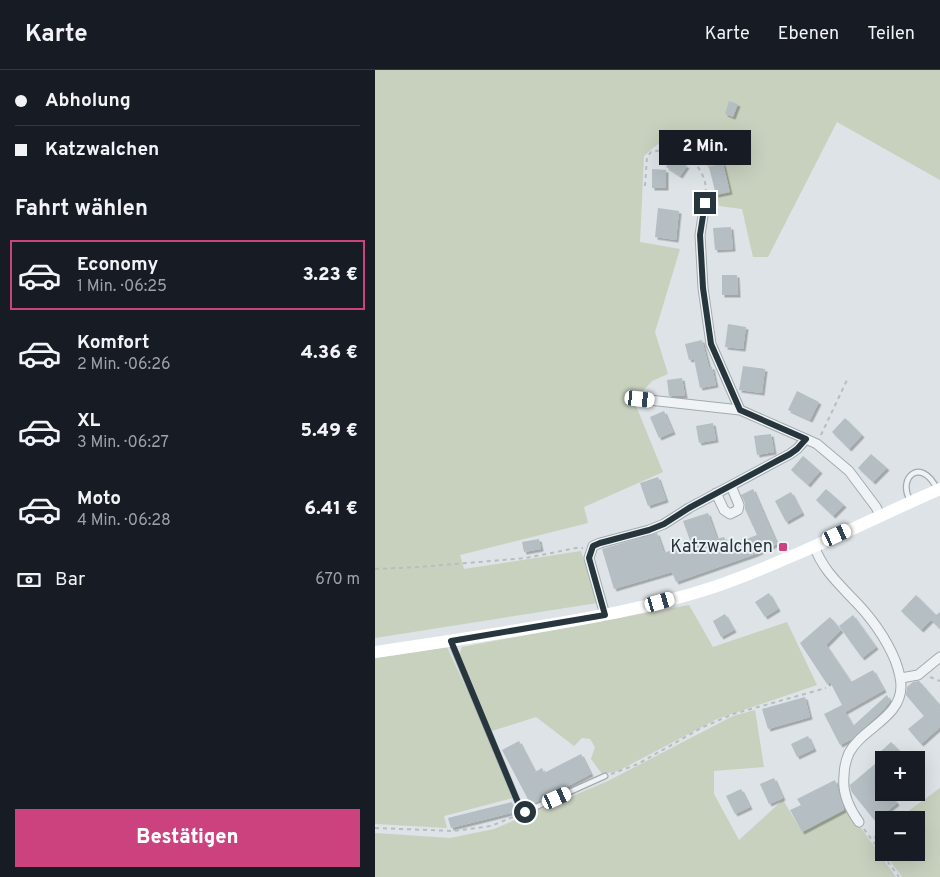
<!DOCTYPE html>
<html lang="de">
<head>
<meta charset="utf-8">
<style>
	:root { --surface:#171b24; --page:#20242c; --text:#f1f3f6; --muted:#9ea1a6; --line:#363941; --accent:#cb427f }
	body { margin:0; font-family:Overpass,sans-serif; background:var(--page); color:var(--text); height:100vh; display:flex; flex-direction:column; font-size:19px; white-space:nowrap }
	* { box-sizing:border-box; margin:0 }
	p { font-size:16px; color:var(--muted) }
	.icon { flex:none; width:28px; height:28px; fill:none; stroke:currentColor; stroke-width:2; stroke-linecap:round; stroke-linejoin:round }
	.map { position:relative; flex:1; overflow:hidden }
	.side { display:flex; flex-direction:column; background:var(--surface); width:375px }
	.side>* { flex:none }
	.guide { display:grid; align-content:center; height:110px; padding:0 15px; background:var(--surface) }
	.controls { position:absolute; left:500px; top:681px; display:grid; gap:10px }
	.controls a { display:grid; place-items:center; width:50px; height:50px; border-radius:0px; background:var(--surface); box-shadow:0 5px 20px #0002; font-size:25px }
	.end { position:absolute; width:22px; height:22px; margin:-11px; border:6px solid #27353d; background:#fff; box-shadow:0 0 0 2px #fff }
	.from { border-radius:50% }
	.bubble { position:absolute; height:35px; border-radius:0px; background:var(--surface); box-shadow:0 5px 20px #0002; font-size:16px; font-weight:800; line-height:35px; text-align:center }
	.car { position:absolute; width:15px; height:30px; margin:-15px -8px; border-radius:6px; box-shadow:0 0 4px 1px #0007; background:linear-gradient(#fff 24%,#345 0 40%,#fff 0 76%,#345 0 86%,#fff 0) }
	.guide b { display:flex; align-items:center; gap:18px; height:48px; font-size:19px }
	.guide b+b { border-top:1px solid var(--line) }
	.guide i { width:12px; height:12px; background:var(--text) }
	ul { padding:0; list-style:none }
	li { display:flex; align-items:center; gap:15px; height:70px; margin:0 10px 8px; padding:0 5px; border:2px solid transparent; border-radius:0px }
	li div { flex:1 }
	li b { display:block; font-size:19px }
	li em { font-style:normal; font-weight:800 }
	li.selected { border-color:var(--accent) }
	li>.icon { width:45px; height:45px; stroke-width:1.5 }
	h2 { padding:0 15px; font-size:22px; line-height:60px }
	.pay { display:flex; align-items:center; gap:12px; height:55px; padding:0 15px; font-size:19px }
	.pay p { margin-inline-start:auto }
	.primary-button { display:flex; gap:10px; margin-top:auto; padding:10px 15px }
	.primary-button a { flex:1; height:58px; border-radius:0px; background:var(--accent); color:#fff; font-size:20px; font-weight:800; line-height:58px; text-align:center }
	header { display:flex; align-items:center; gap:30px; box-sizing:border-box; height:70px; padding:0 25px; background:var(--surface); border-bottom:1px solid var(--line) }
	header strong { font-size:24px }
	nav { display:flex; gap:28px; margin-inline-start:auto; font-size:18px }
	main { display:flex; flex:1; min-height:0 }
	.map>svg:first-child { display:block }
	.green { fill:#c8d0be }
	.building { fill:#b4bec3; filter:url(#shadow) }
	.lines { fill:none; stroke-linecap:round; stroke-linejoin:round }
	.lane-casing { stroke:#a3abb0; stroke-width:7 }
	.street-casing { stroke:#a3abb0; stroke-width:11 }
	.path { stroke:#b7bec1; stroke-width:2; stroke-dasharray:4 4; stroke-linecap:butt }
	.lane { stroke:#eff3f5; stroke-width:4.5 }
	.street { stroke:#eff3f5; stroke-width:9 }
	.secondary { stroke:#fff; stroke-width:12 }
	.route { stroke:#27353d; stroke-width:6 }
	.poi-dot { fill:#cb427f; stroke:#ecf2f4; stroke-width:2 }
	.labels { text-anchor:middle; dominant-baseline:central; stroke-width:4; stroke-linejoin:round; paint-order:stroke }
	.poi-label { font-size:18px; fill:#27353d; stroke:#ecf2f4; text-anchor:end }
</style>
</head>
<body>
<header>
<strong>Karte</strong>
<nav><a>Karte</a><a>Ebenen</a><a>Teilen</a></nav>
</header>
<main>
<section class="side">
<div class="guide">
<b><i class="from"></i>Abholung</b>
<b><i></i>Katzwalchen</b>
</div>
<h2>Fahrt wählen</h2>
<ul>
<li class="selected"><svg class="icon" aria-label="car" viewBox="0 0 24 24"><path d="M5 17H2v-5l4-1 3-4h7l3 4 3 1v5h-3M9 17h6M6 11h13"/><circle cx="7" cy="17" r="2"/><circle cx="17" cy="17" r="2"/></svg><div><b>Economy</b><p>1 Min. · 06:25</p></div><em>3.23 €</em></li>
<li><svg class="icon" aria-label="car" viewBox="0 0 24 24"><path d="M5 17H2v-5l4-1 3-4h7l3 4 3 1v5h-3M9 17h6M6 11h13"/><circle cx="7" cy="17" r="2"/><circle cx="17" cy="17" r="2"/></svg><div><b>Komfort</b><p>2 Min. · 06:26</p></div><em>4.36 €</em></li>
<li><svg class="icon" aria-label="car" viewBox="0 0 24 24"><path d="M5 17H2v-5l4-1 3-4h7l3 4 3 1v5h-3M9 17h6M6 11h13"/><circle cx="7" cy="17" r="2"/><circle cx="17" cy="17" r="2"/></svg><div><b>XL</b><p>3 Min. · 06:27</p></div><em>5.49 €</em></li>
<li><svg class="icon" aria-label="car" viewBox="0 0 24 24"><path d="M5 17H2v-5l4-1 3-4h7l3 4 3 1v5h-3M9 17h6M6 11h13"/><circle cx="7" cy="17" r="2"/><circle cx="17" cy="17" r="2"/></svg><div><b>Moto</b><p>4 Min. · 06:28</p></div><em>6.41 €</em></li>
</ul>
<div class="pay"><svg class="icon" aria-label="cash" viewBox="0 0 24 24"><path d="M3 7h18v10H3z"/><circle cx="12" cy="12" r="2"/></svg>Bar<p>670 m</p></div>
<div class="primary-button"><a>Bestätigen</a></div>
</section>
<div class="map">
<svg width="565" height="807" viewBox="0 0 565 807">
	<defs>
		<filter id="shadow"><feDropShadow dx="2.5" dy="2.5" stdDeviation="0" flood-color="#0004"/></filter>
	</defs>
	<rect width="100%" height="100%" fill="#dde3e6"/>
	<path class="green" d="M0,0H565V110L462,52L393,187H378L367,139L344,136C342,125 341,112 336,102C329,86 301,68 284,74C279,76 274,82 269,86L265,172L305,179L280,262L293,304L277,311L259,331L288,402L209,437L213,453L85,485L89,499L206,481L222,533L0,568Z
		M314,535L338,577L412,552L442,615L342,649L243,701L227,704L216,689L220,677L215,669L207,668L199,676L161,647L117,661L84,585L87,577Z
		M72,577L112,663L138,728L69,746L72,758L0,754V588Z
		M380,640L389,697L339,701V724L364,770L408,730L427,762L472,738L521,807H0V763L75,768L119,759L233,711L358,646Z
		M565,718V807H527L509,783L541,782V750H521Z
		M509,759V782L498,767Z"/>
	<path class="building" d="M354,31L363,34L358,47L350,44Z
		M297,87L312,96L305,106L291,97Z
		M348,93L355,122L341,125L334,97Z
		M277,99L291,100V118H277Z
		M283,138L304,141L301,170L280,167Z
		M356,157L358,179L340,180L338,158Z
		M347,205H362L363,225H347Z
		M353,254L371,257L368,279L350,277Z
		M327,270L334,297H337L341,315L325,318L319,289L314,290L310,274Z
		M368,296L390,299L387,323L364,320Z
		M307,308L310,326H294L292,310Z
		M422,321L444,332L435,350L413,340Z
		M289,341L298,362L284,368L275,347Z
		M470,348L487,365L474,379L457,362Z
		M338,353L341,370L324,373L321,356Z
		M396,364L399,382L382,385L379,366Z
		M496,384L512,398L498,412L483,398Z
		M428,386L445,401L433,415L416,400Z
		M283,407L291,430L273,436L265,413Z
		M378,419L402,474L381,484L301,512L297,502L239,519L227,479L282,463L289,483L316,473L308,451L333,443L342,469L349,467L353,476L382,465L370,439V433L366,425Z
		M451,419L469,435L458,446L441,430Z
		M416,422L427,443L411,452L400,431Z
		M164,469L166,479L149,482L147,472Z
		M394,523L403,539L390,547L380,532Z
		M541,525L561,545L565,542V559L556,550L546,560L526,541Z
		M350,544L359,560L346,567L338,551Z
		M478,545L501,577L487,588L464,556Z
		M455,547L466,560L451,575L476,612L498,600L509,620L470,642L478,656L512,625L515,631L508,640L477,669L465,675L449,644L467,635L455,612L452,614L425,573Z
		M544,611L565,635V657L546,674L533,659L549,646L531,625L532,617L538,612Z
		M430,627L435,647L393,659L387,639Z
		M433,666L439,679L422,687L416,674Z
		M144,671L160,702L167,698L169,703L206,684L216,704L156,735L127,680Z
		M516,672L530,686L526,690L509,689V722H514L522,733L500,751L476,721L475,715L507,688L503,684Z
		M399,708L408,728L394,734L385,714Z
		M460,710L469,740L427,762L415,740L426,735L422,729Z
		M366,719L375,737L360,744L351,726Z
		M137,732L140,742L76,758L73,748Z"/>
	<g class="lines">
		<defs>
			<path id="lane" d="M535,430C522,408 546,386 562,419
				M76,572L144,735L150,742L230,706"/>
			<path id="street" d="M330,133L325,165L328,218L336,274L365,340
				M265,329L365,340L431,369L442,374L474,401L501,437L505,445
				M341,423L349,440L355,444L363,440L364,435L356,416
				M439,476C448,499 460,510 477,528C495,546 510,566 520,590C523,598 526,607 526,616C526,648 487,658 474,683C471,690 469,698 469,706C467,723 474,738 484,752
				M230,545L214,488L218,476L225,473L274,460L289,454L314,438L415,384L422,379L431,369
				M526,608L543,605L565,587"/>
		</defs>
		<use href="#lane" class="lane-casing"/>
		<use href="#street" class="street-casing"/>
		<path class="path" d="M270,116L272,87L276,82C282,81 290,79 296,80C317,83 332,104 331,123
			M446,365L472,310
			M0,499L44,497L151,488L201,478H208
			M555,607L565,611
			M236,704L263,694L326,658L358,644L451,618
			M0,758L79,761L116,756L143,745
			M489,759L524,807"/>
		<use href="#lane" class="lane"/>
		<use href="#street" class="street"/>
		<path class="secondary" d="M0,582C54,574 108,566 161,557C221,547 281,536 339,517C416,490 490,452 565,419"/>
	</g>
	<g class="lines">
		<path class="route" d="M150,742L144,735L76,571L230,545L214,488L218,476L225,473L274,460L289,454L314,438L415,384L422,379L431,369L365,340L336,274L328,218L325,165L330,133"/>
	</g>
	<rect class="poi-dot" x="403" y="472" width="10" height="10" rx="2.5"/>
	<g class="labels">
		<g class="poi-label">
			<text x="398" y="477">Katzwalchen</text>
		</g>
	</g>
</svg>
<div class="controls">
<a>+</a>
<a>−</a>
</div>
<i class="end from" style="left:150px;top:742px"></i>
<i class="end" style="left:330px;top:133px"></i>
<div class="bubble" style="left:284px;top:60px;width:92px">2 Min.</div>
<i class="car" style="left:265px;top:329px;rotate:96deg"></i>
<i class="car" style="left:462px;top:465px;rotate:65deg"></i>
<i class="car" style="left:285px;top:532px;rotate:74deg"></i>
<i class="car" style="left:182px;top:728px;rotate:66deg"></i>
</div>
</main>
</body>
</html>
